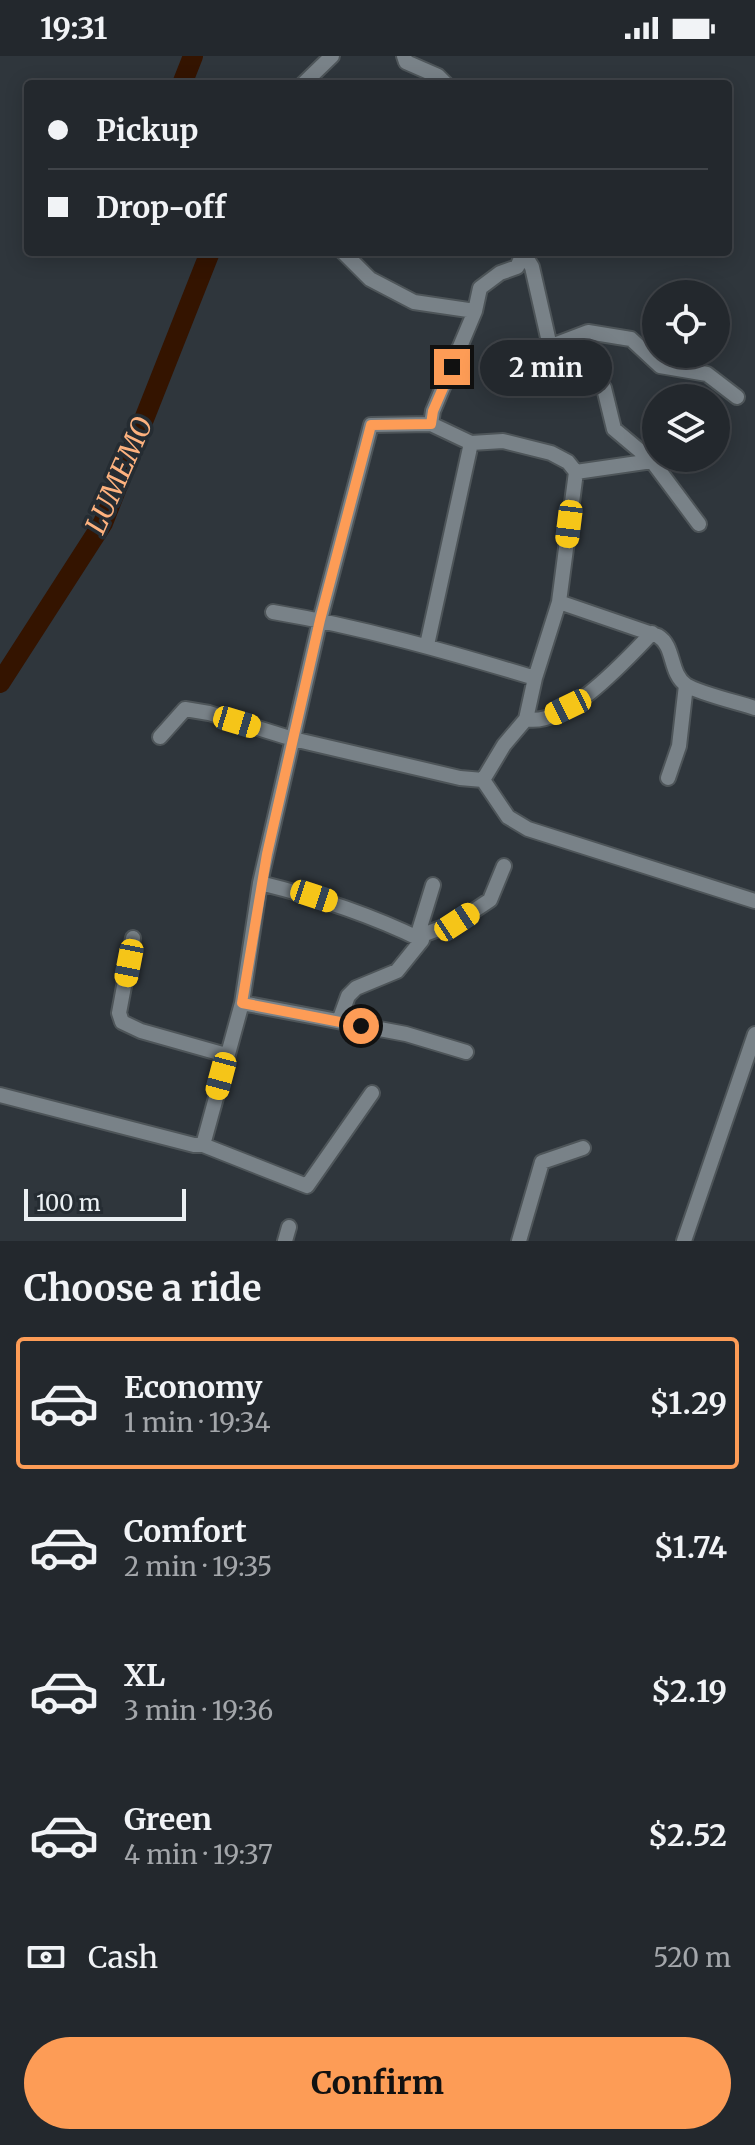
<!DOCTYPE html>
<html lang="en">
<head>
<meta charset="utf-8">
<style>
	:root { --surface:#23282d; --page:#2f3439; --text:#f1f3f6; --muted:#a3a6aa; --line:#404449; --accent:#fd9c56 }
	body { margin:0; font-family:Merriweather,serif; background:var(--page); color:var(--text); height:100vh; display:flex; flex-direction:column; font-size:30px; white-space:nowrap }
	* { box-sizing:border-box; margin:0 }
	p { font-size:26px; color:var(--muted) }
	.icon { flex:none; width:44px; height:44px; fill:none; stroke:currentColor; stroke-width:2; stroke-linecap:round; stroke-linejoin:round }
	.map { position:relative; height:1185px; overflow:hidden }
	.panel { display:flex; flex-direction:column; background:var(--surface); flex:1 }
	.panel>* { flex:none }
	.banner { position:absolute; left:24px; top:24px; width:708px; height:176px; border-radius:8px; box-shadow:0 4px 20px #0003,0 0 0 2px var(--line); display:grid; align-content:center; height:176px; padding:0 24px; background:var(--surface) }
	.controls { position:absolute; left:642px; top:224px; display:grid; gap:16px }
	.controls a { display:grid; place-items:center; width:88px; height:88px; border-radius:50%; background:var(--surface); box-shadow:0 4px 20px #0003,0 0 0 2px var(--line); font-size:40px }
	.scale { position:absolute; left:24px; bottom:20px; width:162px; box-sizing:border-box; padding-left:8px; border:4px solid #ebf0f3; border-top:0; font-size:22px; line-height:28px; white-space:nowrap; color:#ebf0f3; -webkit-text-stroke:6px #252c32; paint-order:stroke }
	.end { position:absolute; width:36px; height:36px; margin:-18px; border:10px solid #fd9c56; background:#111; box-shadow:0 0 0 4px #111 }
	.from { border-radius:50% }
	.bubble { position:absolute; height:56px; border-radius:28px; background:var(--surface); box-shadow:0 4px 20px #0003,0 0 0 2px var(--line); font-size:26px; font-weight:700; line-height:56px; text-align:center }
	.car { position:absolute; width:24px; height:48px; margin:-24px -12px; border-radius:10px; box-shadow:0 0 6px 2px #0007; background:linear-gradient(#f5c518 24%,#345 0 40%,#f5c518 0 76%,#345 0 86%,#f5c518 0) }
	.banner b { display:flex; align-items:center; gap:28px; height:76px; font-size:30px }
	.banner b+b { border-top:2px solid var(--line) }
	.banner i { width:20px; height:20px; background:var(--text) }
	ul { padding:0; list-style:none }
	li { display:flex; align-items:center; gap:24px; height:132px; margin:0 16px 12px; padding:0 8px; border:4px solid transparent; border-radius:8px }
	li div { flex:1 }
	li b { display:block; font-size:30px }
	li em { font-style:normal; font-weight:700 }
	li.selected { border-color:var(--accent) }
	li>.icon { width:72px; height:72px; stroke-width:1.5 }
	h2 { padding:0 24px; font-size:36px; line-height:96px }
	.pay { display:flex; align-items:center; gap:20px; height:88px; padding:0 24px; font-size:30px }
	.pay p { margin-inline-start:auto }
	.cta { display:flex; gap:16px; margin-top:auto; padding:16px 24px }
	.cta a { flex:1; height:92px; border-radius:48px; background:var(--accent); color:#111; font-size:32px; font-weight:700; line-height:92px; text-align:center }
	.status { display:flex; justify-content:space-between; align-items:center; height:56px; padding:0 40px; background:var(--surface); direction:ltr }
	.status svg { height:22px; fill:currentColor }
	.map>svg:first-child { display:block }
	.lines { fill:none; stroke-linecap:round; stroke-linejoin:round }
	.river { stroke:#341400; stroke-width:20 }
	.minor-casing { stroke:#4e5559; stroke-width:18 }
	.minor { stroke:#798288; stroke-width:14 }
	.route { stroke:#fd9c56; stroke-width:10 }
	.labels { text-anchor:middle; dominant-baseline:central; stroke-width:7; stroke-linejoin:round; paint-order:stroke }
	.water-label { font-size:28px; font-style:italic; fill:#fdb27f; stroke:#252c32 }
</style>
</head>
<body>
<div class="status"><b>19:31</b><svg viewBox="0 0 49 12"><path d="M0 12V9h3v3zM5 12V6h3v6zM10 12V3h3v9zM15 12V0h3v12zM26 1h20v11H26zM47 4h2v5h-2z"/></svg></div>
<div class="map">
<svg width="755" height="1185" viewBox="0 0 755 1185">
	<rect width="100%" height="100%" fill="#2f363c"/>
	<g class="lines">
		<path class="river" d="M182,28L193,0
			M0,627L103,467L210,196"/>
		<defs>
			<path id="minor" d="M404,0L406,6L438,20L446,28
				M303,28L332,0
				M343,196L370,223L414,246L475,255
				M524,198L532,211L549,286L577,300L604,332L614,373L652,405L699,468
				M554,289L588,276L631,283L660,310L707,318L737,341
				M431,368L433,355L475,255L480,232L500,217L517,211L524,196
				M576,416L652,405
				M559,546L658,580C675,590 669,617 686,629C698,637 740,647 755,652
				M273,556C362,571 449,596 535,622
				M427,589L471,387
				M526,663C565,672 627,603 652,577
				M160,681L185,653L209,657L293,683L460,722L483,724L508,761L528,773L755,845
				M668,722L679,690L686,629
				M260,827C317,841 369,858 422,884L397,915L356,932L348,940L339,965
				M417,881L457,866L490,844L504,810
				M417,881L433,829
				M133,882L119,957L122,966L141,975L226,999
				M242,947L406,978L466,996
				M0,1039L194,1089H203L307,1130L372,1037
				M203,1089L242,947L260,827L320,564L371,369L431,368L471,387L503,385L551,397L568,406L576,416L559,546L535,622L526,663L504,689L483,724
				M285,1185L289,1171
				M519,1185L542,1106L583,1092
				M684,1185L755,978"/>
		</defs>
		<use href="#minor" class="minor-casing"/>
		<use href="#minor" class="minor"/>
	</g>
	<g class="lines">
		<path class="route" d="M361,970L242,947L267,798L320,564L371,369L431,368L433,355L452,311"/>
	</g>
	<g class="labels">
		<g class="water-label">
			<text transform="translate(119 419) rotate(-66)">LUMEMO</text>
		</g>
	</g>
</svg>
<div class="controls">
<a><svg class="icon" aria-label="locate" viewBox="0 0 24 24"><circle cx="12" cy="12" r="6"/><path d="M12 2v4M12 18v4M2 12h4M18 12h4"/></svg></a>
<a><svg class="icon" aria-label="layers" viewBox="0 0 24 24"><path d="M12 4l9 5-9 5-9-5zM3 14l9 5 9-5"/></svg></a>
</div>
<div class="scale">100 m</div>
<i class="end from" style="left:361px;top:970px"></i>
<i class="end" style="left:452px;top:311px"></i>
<div class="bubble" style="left:480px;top:284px;width:132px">2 min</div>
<i class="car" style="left:569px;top:468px;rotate:187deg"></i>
<i class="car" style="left:568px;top:651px;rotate:244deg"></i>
<i class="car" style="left:237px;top:666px;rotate:107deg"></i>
<i class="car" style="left:314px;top:840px;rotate:108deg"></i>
<i class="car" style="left:457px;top:866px;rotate:57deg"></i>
<i class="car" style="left:129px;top:907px;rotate:191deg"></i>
<i class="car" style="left:221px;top:1020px;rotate:195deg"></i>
<div class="banner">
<b><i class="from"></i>Pickup</b>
<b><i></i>Drop-off</b>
</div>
</div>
<section class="panel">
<h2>Choose a ride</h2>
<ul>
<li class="selected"><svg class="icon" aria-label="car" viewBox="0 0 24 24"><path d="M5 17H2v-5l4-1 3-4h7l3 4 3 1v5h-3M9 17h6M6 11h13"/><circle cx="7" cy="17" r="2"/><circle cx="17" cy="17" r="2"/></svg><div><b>Economy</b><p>1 min · 19:34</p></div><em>$1.29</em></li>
<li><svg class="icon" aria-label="car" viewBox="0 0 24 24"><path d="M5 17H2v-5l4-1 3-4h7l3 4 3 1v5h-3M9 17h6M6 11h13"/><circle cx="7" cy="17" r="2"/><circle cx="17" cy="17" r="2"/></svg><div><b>Comfort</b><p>2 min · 19:35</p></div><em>$1.74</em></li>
<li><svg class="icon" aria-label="car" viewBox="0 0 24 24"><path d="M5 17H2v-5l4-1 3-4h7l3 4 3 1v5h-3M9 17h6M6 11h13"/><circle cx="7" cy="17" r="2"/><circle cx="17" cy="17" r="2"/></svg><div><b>XL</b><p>3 min · 19:36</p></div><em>$2.19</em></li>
<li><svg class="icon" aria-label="car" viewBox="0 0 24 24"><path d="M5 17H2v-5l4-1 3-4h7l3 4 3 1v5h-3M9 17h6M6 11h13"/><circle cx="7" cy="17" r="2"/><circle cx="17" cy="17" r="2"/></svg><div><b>Green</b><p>4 min · 19:37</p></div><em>$2.52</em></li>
</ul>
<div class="pay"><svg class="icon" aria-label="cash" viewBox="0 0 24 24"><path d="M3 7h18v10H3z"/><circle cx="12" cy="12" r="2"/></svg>Cash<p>520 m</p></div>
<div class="cta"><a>Confirm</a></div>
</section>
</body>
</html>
